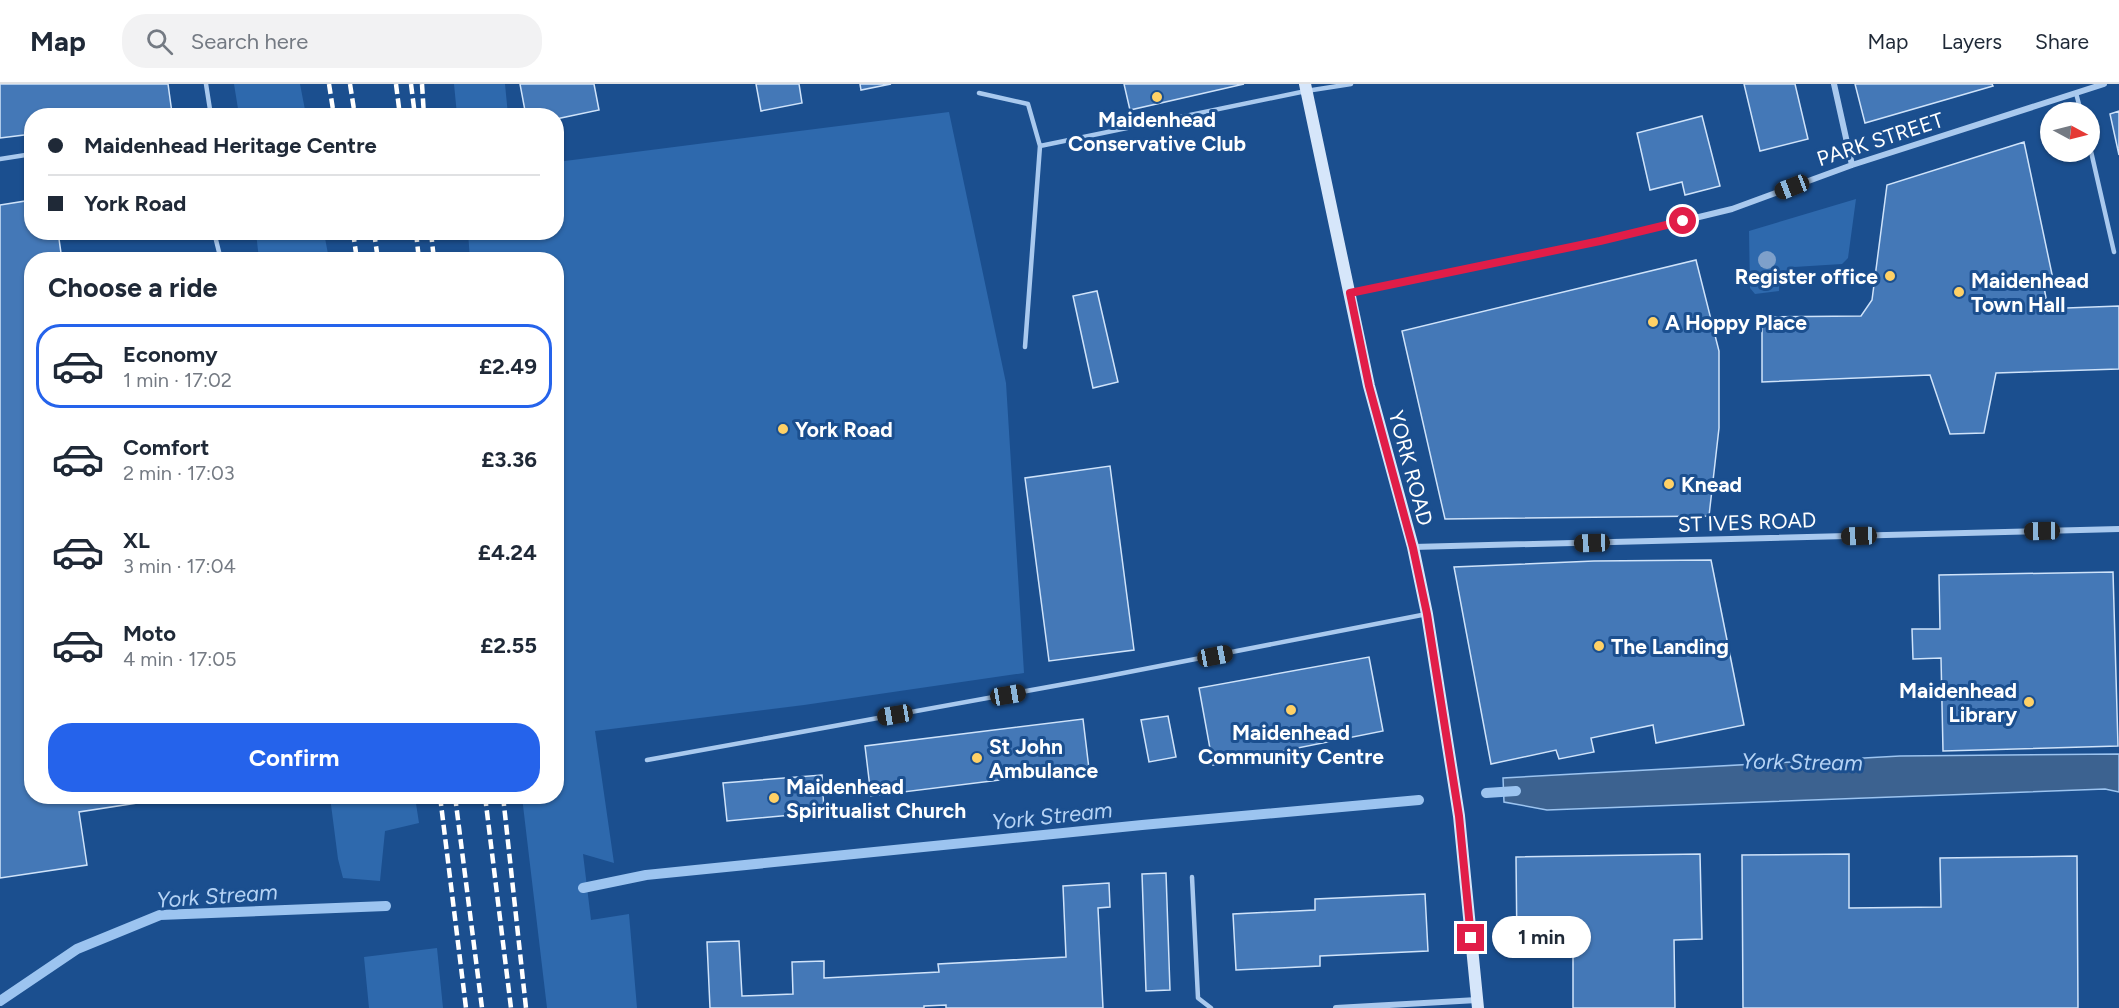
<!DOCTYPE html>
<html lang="en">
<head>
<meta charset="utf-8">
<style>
	:root { --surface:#fff; --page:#f2f2f3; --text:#1f2937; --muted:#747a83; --line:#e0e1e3; --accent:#2563eb }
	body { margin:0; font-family:Figtree,sans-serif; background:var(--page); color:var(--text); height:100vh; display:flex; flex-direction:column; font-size:22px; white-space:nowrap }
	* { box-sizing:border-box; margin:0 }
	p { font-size:20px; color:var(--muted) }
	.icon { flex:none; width:33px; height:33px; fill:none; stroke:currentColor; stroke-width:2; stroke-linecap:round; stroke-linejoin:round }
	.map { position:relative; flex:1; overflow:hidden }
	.drawer { position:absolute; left:24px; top:168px; width:540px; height:552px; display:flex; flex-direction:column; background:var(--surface); border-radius:24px; box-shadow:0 2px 4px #0004 }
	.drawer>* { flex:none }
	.top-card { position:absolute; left:24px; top:24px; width:540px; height:132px; border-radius:24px; box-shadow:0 2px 4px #0004; display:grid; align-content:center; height:132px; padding:0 24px; background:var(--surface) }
	.needle { width:39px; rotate:97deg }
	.tools { position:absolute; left:2040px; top:18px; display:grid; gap:12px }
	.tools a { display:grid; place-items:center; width:60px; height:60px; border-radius:50%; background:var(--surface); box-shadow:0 2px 4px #0004; font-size:30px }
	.end { position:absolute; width:27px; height:27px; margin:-14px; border:8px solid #e11d48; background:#fff; box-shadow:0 0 0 3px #fff }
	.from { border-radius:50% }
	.bubble { position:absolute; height:42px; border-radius:21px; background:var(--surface); box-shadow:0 2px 4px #0004; font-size:20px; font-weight:700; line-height:42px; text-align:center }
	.car { position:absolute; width:18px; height:36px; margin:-18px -9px; border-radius:8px; box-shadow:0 0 4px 2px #0007; background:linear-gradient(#222 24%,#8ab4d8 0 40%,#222 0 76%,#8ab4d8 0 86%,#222 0) }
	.top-card b { display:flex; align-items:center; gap:21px; height:57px; font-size:22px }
	.top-card b+b { border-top:2px solid var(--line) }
	.top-card i { width:15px; height:15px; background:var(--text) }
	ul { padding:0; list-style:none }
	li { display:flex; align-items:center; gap:18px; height:84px; margin:0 12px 9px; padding:0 12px; border:3px solid transparent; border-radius:24px }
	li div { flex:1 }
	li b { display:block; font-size:22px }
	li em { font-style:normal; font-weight:700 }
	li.selected { border-color:var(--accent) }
	li>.icon { width:54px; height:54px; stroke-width:1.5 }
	h2 { padding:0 24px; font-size:27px; line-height:72px }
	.cta { display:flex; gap:12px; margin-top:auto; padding:12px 24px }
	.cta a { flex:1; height:69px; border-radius:24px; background:var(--accent); color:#fff; font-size:24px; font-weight:700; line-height:69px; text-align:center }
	header { display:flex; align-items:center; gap:36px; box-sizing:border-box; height:84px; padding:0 30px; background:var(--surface); border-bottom:2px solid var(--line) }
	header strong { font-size:28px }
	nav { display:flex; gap:33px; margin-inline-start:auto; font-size:21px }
	.search { width:420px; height:54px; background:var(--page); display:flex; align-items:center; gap:15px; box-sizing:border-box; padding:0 21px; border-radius:24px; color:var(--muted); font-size:22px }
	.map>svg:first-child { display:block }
	.green { fill:#2e69ad }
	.water { fill:#3c6290; stroke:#9cc4f0; stroke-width:1.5 }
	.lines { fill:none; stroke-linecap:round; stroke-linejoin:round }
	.stream { stroke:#9cc4f0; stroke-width:10 }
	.building { fill:#4478b7; stroke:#cfe3fa; stroke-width:1.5 }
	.lane { stroke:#a9c9ee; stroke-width:4.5 }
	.street { stroke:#a9c9ee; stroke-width:6 }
	.secondary { stroke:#d6e6fa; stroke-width:12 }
	.rail { stroke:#fff; stroke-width:4.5; stroke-dasharray:10 4.5; stroke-linecap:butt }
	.tree { fill:#7ea0ca }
	.route { stroke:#e11d48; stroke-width:8 }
	.poi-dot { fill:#ffd166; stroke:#1b4f8f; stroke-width:2 }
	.labels { text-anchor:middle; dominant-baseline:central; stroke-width:6; stroke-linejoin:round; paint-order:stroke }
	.poi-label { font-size:21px; font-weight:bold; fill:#fff; stroke:#1b4f8f; text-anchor:start }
	.street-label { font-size:21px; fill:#fff; stroke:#1b4f8f }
	.water-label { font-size:22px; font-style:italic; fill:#b5d3f5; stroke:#1b4f8f }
</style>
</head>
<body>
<header>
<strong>Map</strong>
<div class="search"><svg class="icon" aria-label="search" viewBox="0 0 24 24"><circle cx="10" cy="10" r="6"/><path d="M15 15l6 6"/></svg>Search here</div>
<nav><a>Map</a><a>Layers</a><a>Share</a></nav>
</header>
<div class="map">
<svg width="2119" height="924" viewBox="0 0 2119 924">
	<rect width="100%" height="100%" fill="#1b4f8f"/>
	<path class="green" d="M234,0H300L306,31H239Z
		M454,0H505L508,31H457Z
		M949,28L1006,299L1024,589L804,621L595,647L614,779L583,770L591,836L629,830L637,924H547L522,713L556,712V176L470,175L468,149L556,148L557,78Z
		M1856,115L1848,174L1842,180L1794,183C1785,189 1778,197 1779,207L1755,210L1750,204L1749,147Z
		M256,149H324L329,175H259Z
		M330,713H415L419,739L385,747L380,797L343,794L338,775Z
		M437,864L443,924H369L364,873Z"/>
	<path class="water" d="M2119,670V708L2105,705L1547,726L1504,718L1503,694L1900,672Z"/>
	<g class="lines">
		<path class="stream" d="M1486,709L1516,707
			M583,804L646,791L1142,741L1419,716
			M0,917L77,865L160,831L386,822"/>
	</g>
	<path class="building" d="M0,0H168L172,29L153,32H32V50L0,54Z
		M520,0H594L599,26L556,35V32H526Z
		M756,0H799L802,19L761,27Z
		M860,0H891L861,6Z
		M1124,0H1244L1130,26Z
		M1744,0H1795L1808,55L1760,67Z
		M1855,0H1992L1993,2L1865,39Z
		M2119,27V71L2110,30Z
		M1702,32L1720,102L1685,111L1682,98L1650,106L1637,49Z
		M2024,58L2053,195L2043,198L2046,214L2040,225L2119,222V285L1996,289L1984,349L1950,350L1930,291L1762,298V233L1861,232L1872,216L1887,101Z
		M32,116V148H58L62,176H32V712H183L79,728L87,781L0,794V121Z
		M1696,176L1719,267V344L1709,432L1445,435L1402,247Z
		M1097,207L1118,298L1093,304L1073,212Z
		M1110,382L1134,566L1049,577L1025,394Z
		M1711,476L1744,641L1656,659L1653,641L1591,654L1594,668L1559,675L1556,666L1491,680L1454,483L1594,477Z
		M2113,488L2118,662L1943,667L1941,574L1913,575L1912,545H1940L1939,491Z
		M1369,573L1383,647L1213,681L1199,604Z
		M1168,632L1176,673L1149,678L1141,636Z
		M1083,635L1089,685L871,712L865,662Z
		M822,691L824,728L727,737L723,699Z
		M1700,770L1702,855L1674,856L1675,924H1573V864H1517L1516,773Z
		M1849,770V824L1941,823L1940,774L2077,772L2078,924H1743L1742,771Z
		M1166,789L1170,906L1146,907L1142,790Z
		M1109,799L1110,823L1098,824L1103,924H946V921L924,922V924H710L707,858L739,857L742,912L793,910L792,878L824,877V894L939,888L938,880L1066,873L1063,802Z
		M1425,810L1428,867L1320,872V882L1236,886L1233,830L1315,826V815Z"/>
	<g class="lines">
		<path class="lane" d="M206,0L211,32
			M979,9L1028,20L1040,62L1025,263
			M2076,9L2081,28
			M1040,62L1306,7L1351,0
			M2090,63L2114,168
			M0,75L32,70
			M214,148L221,176
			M647,676L1098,594L1427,530
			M1192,793L1198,914L1211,924"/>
		<path class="street" d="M1834,0L1852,81
			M1350,209L1600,157L1732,125L1852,81L2104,0
			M1413,463L2119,445
			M1336,924L1477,916"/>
		<path class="secondary" d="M1305,0L1369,302L1413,463L1427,530L1459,732L1478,924"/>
		<path class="rail" d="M329,0L334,32
			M350,0L355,32
			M396,0L400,32
			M411,0L415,32
			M422,0L424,32
			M353,148L357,176
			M374,148L378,176
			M416,148L419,176
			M431,148L434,176
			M440,712L466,924
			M455,712L482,924
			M485,712L511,924
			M503,712L526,924"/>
	</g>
	<circle class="tree" cx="1767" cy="176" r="9"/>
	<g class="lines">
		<path class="route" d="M1471,854L1459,732L1427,530L1413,464L1369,302L1350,209L1600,157L1683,137"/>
	</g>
	<g class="poi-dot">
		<circle cx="1157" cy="13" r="6"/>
		<circle cx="1890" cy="192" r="6"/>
		<circle cx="1959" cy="208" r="6"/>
		<circle cx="1653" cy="238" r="6"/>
		<circle cx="783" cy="345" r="6"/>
		<circle cx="1669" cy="400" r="6"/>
		<circle cx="1599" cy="562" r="6"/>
		<circle cx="2029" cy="618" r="6"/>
		<circle cx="1291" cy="626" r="6"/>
		<circle cx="977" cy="674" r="6"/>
		<circle cx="774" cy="714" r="6"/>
	</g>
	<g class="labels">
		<g class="poi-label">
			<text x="1157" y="35" text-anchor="middle">Maidenhead<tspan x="1157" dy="24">Conservative Club</tspan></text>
			<text x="1878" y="192" text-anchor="end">Register office</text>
			<text x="1971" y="196">Maidenhead<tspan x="1971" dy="24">Town Hall</tspan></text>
			<text x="1665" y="238">A Hoppy Place</text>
			<text x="795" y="345">York Road</text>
			<text x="1681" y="400">Knead</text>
			<text x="1611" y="562">The Landing</text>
			<text x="2017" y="606" text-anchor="end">Maidenhead<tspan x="2017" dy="24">Library</tspan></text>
			<text x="1291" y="648" text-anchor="middle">Maidenhead<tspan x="1291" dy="24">Community Centre</tspan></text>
			<text x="989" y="662">St John<tspan x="989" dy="24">Ambulance</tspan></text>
			<text x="786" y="702">Maidenhead<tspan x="786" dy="24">Spiritualist Church</tspan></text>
		</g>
		<g class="street-label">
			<text transform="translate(1880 55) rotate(-18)">PARK STREET</text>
			<text transform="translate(1411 384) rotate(75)">YORK ROAD</text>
			<text transform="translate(1747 438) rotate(-2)">ST IVES ROAD</text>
		</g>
		<g class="water-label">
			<text transform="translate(1802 678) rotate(1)">York Stream</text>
			<text transform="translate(1052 732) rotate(-6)">York Stream</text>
			<text transform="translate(217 812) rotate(-4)">York Stream</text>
		</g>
	</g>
</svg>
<div class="tools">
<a><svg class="needle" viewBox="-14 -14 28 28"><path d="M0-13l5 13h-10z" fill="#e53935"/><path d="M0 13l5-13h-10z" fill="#747a83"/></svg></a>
</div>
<i class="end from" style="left:1683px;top:137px"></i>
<i class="end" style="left:1471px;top:854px"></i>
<div class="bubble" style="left:1492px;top:832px;width:99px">1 min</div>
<i class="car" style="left:1792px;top:103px;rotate:249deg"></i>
<i class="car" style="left:2042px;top:447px;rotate:269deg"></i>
<i class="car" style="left:1859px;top:452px;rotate:268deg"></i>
<i class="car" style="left:1592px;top:459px;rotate:268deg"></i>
<i class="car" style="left:1215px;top:572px;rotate:79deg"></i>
<i class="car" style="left:1008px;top:611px;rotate:80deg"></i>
<i class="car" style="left:895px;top:631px;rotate:260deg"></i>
<div class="top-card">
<b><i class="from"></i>Maidenhead Heritage Centre</b>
<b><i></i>York Road</b>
</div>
<section class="drawer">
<h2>Choose a ride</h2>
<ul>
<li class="selected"><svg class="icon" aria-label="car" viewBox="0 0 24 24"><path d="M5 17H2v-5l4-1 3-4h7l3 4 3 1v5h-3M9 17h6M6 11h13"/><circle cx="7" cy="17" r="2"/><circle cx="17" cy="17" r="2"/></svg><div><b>Economy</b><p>1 min · 17:02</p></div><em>£2.49</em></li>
<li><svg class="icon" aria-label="car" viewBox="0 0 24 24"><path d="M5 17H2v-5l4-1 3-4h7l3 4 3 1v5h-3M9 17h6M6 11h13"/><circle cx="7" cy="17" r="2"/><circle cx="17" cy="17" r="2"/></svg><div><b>Comfort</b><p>2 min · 17:03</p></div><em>£3.36</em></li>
<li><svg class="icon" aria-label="car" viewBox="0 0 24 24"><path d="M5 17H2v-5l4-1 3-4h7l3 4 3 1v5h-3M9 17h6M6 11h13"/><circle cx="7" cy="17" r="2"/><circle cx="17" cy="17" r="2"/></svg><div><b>XL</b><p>3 min · 17:04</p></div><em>£4.24</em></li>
<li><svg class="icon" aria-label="car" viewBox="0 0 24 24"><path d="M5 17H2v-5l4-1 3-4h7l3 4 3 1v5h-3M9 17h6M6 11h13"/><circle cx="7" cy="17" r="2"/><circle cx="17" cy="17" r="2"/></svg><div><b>Moto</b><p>4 min · 17:05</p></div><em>£2.55</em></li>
</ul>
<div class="cta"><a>Confirm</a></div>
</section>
</div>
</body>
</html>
